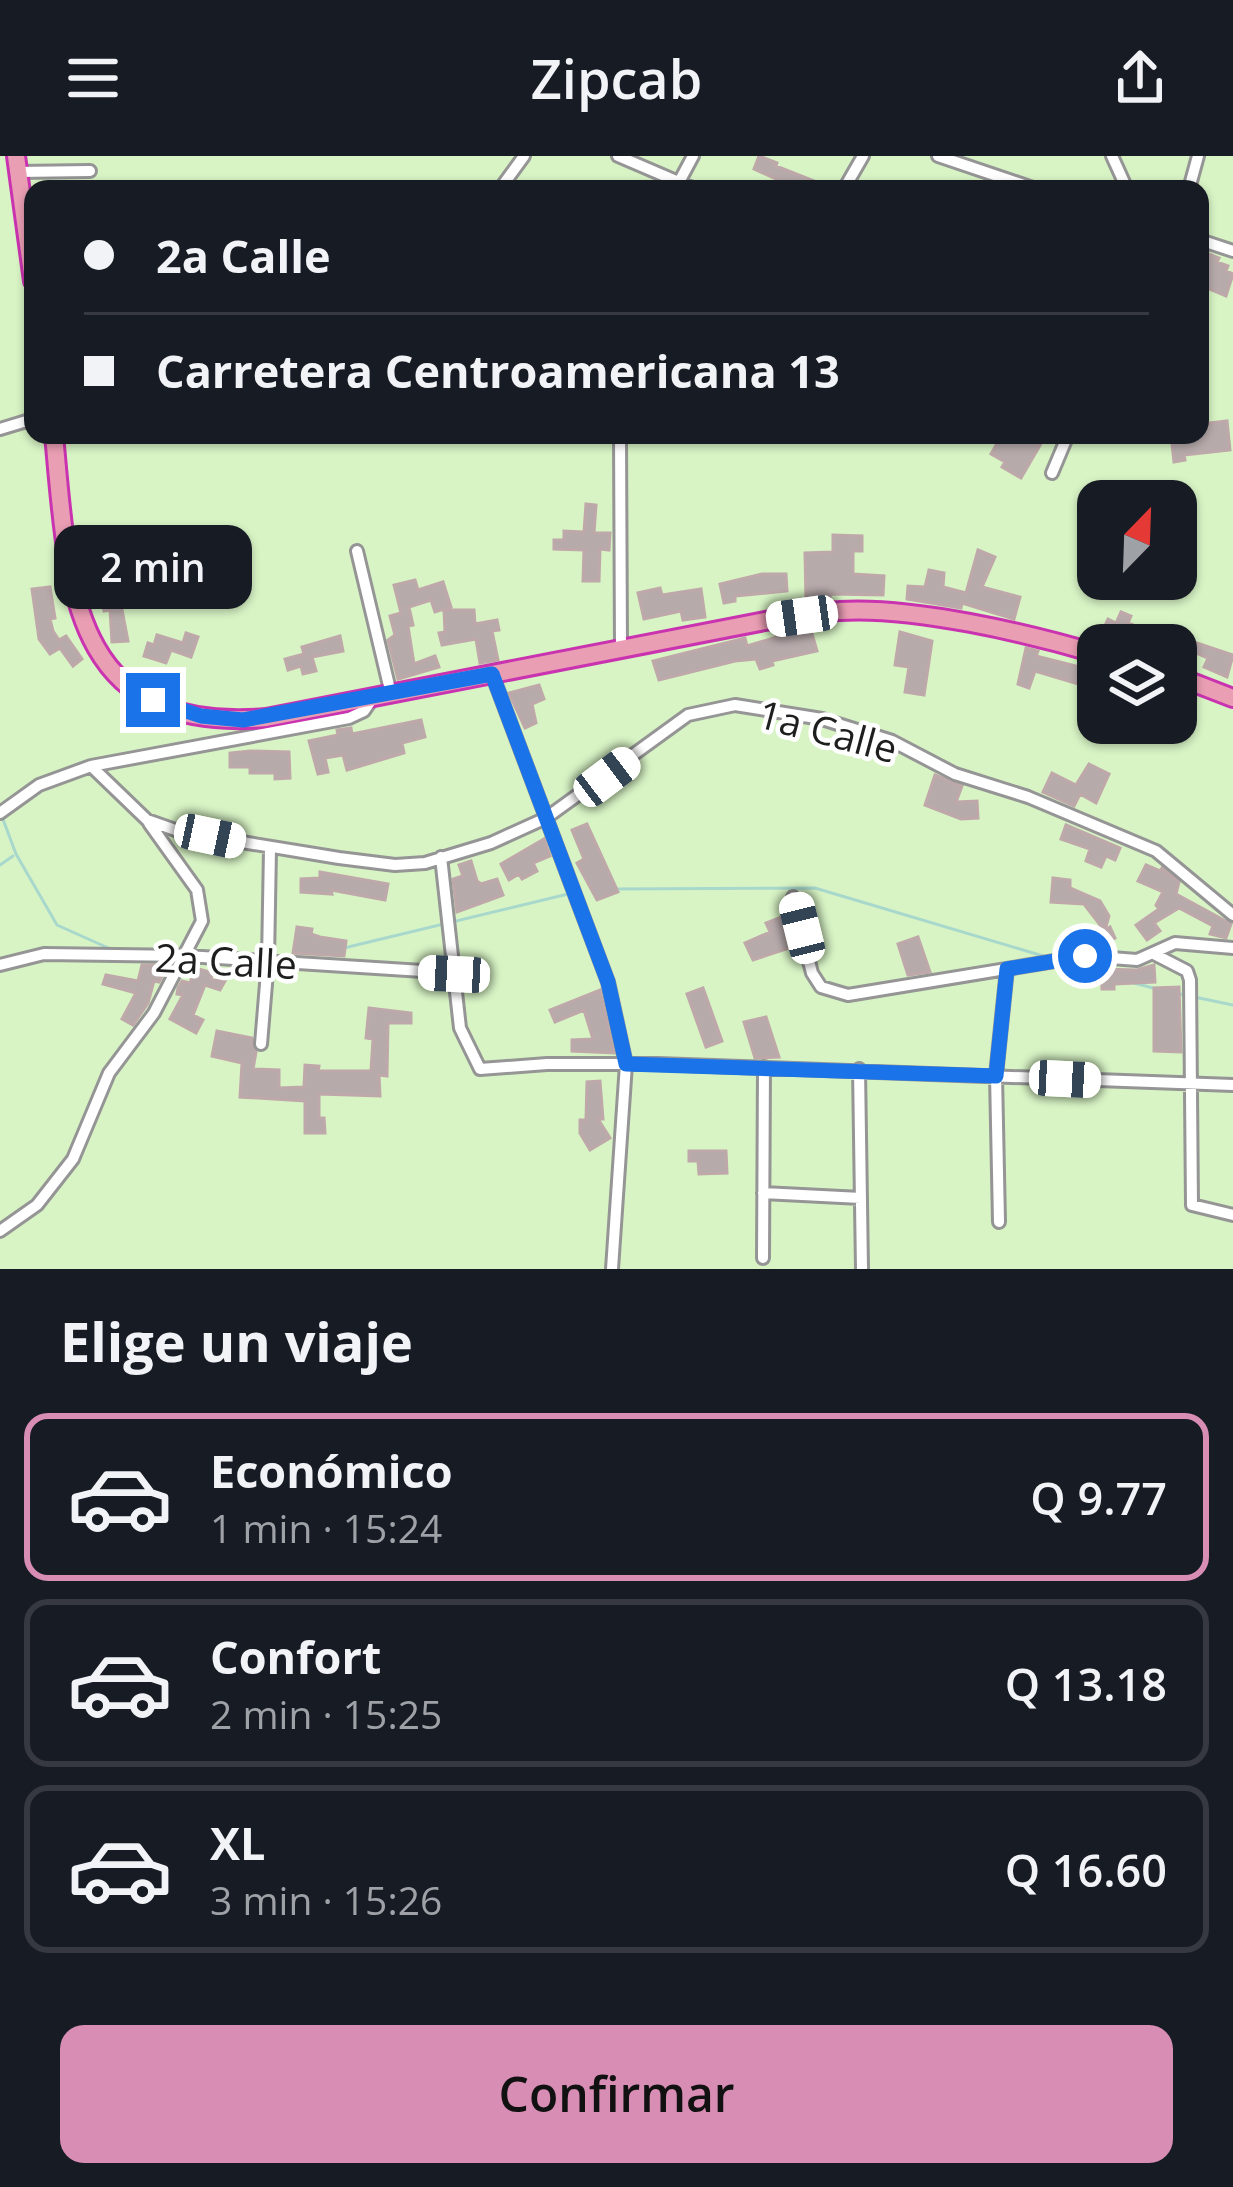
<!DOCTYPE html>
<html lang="es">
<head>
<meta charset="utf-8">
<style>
	:root { --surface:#171b24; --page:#20242c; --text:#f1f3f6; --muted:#9ea1a6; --line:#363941; --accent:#d88db4 }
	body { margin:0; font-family:"Open Sans",sans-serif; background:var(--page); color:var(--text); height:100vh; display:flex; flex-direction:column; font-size:45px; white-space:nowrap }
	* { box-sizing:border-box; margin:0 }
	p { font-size:39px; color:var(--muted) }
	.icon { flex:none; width:66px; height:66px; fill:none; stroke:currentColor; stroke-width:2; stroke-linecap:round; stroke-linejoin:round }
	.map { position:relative; height:1113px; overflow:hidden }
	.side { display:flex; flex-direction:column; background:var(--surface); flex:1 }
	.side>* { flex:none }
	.top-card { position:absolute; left:24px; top:24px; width:1185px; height:264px; border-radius:24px; box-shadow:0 3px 9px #0004; display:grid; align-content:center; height:264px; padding:0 60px; background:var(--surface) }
	.needle { width:78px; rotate:23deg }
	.buttons { position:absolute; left:1077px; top:324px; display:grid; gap:24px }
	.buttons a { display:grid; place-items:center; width:120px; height:120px; border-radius:24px; background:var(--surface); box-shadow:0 3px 9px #0004; font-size:60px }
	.end { position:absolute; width:54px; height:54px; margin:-27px; border:15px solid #1a73e8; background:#fff; box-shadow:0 0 0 6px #fff }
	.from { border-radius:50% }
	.bubble { position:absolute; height:84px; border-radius:24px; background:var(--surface); box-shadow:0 3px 9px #0004; font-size:39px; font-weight:600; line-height:84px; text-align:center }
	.car { position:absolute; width:36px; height:72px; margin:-36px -18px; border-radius:15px; box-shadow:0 0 9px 3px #0007; background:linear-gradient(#fff 24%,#345 0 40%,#fff 0 76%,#345 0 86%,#fff 0) }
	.top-card b { display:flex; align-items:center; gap:42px; height:114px; font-size:45px }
	.top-card b+b { border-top:3px solid var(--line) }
	.top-card i { width:30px; height:30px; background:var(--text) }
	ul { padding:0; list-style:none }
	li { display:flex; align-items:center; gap:36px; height:168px; margin:0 24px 18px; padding:0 36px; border:6px solid var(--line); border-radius:24px }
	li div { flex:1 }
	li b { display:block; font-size:45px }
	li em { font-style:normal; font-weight:600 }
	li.current { border-color:var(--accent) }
	li>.icon { width:108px; height:108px; stroke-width:1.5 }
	h2 { padding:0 60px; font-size:54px; line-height:144px }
	.primary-button { display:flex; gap:24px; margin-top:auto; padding:24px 60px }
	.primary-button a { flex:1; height:138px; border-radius:24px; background:var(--accent); color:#111; font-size:48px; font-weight:600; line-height:138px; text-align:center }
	header { display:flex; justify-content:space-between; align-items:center; height:156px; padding:0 60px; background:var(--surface); font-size:54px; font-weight:600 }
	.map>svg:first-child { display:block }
	.park { fill:#d8f4c5; fill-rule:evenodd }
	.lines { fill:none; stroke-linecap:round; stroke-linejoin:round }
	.stream { stroke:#a8d8cc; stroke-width:3 }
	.building { fill:#b7aaab; stroke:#bea8a9; stroke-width:3 }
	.minor-casing { stroke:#959595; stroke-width:16 }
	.trunk-casing { stroke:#ca33b0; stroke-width:22 }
	.minor { stroke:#fff; stroke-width:10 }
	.trunk { stroke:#ea9eb4; stroke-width:16 }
	.route { stroke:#1a73e8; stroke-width:15 }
	.labels { text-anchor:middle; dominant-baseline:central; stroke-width:9; stroke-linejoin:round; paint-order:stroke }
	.street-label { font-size:39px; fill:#1e1e1e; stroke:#fff }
</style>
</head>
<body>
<header><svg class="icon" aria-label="menu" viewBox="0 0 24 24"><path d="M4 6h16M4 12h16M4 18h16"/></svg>Zipcab<svg class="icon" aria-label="share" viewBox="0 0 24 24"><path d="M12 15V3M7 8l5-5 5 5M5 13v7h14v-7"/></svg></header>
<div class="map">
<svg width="1233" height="1113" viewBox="0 0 1233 1113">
	<rect width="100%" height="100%" fill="#eee6e4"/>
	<path class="park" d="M0,0H1233V1113H0ZM33,33H1200V279H33ZM1098,345H1176V423H1098ZM1098,489H1176V567H1098Z"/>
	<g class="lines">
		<path class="stream" d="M1,658L16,698L57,769L115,795
			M0,709L13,700
			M613,733L815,732L1050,802
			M344,792L568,738
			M1070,808L1101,818
			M209,817L265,811
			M1134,827L1153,832
			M1180,838L1233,849"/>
	</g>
	<path class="building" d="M759,0L777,7L776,10L834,33H785L787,28L754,13Z
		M1204,96L1219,102L1217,106L1228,110L1226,115L1233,118L1226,140L1200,129Z
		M1227,265L1230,294L1184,299L1185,304L1174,306L1171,279H1200V268Z
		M1002,279H1046L1021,322L1002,311L1005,306L991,298Z
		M586,348L596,349L594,377H610L609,394L600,393L599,425H583L584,394L554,393V384H564V375L584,376Z
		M833,379L862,380V395H853V418L884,420L883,439L830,438V443L806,445L805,397L833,396Z
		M90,389L114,399L112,405L125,410L118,426L83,410Z
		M978,394L995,401L982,431L1020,441L1014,463L962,447L961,452L907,443L908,430L925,431L929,414L944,417L943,431L966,437Z
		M762,418H786L787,435L735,440V445L724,447L720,428Z
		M415,424L418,434L443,426L451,451L435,456L431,444L409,451L413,469L408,470L414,508L435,500L439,511L398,523L388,484L395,479L390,460L401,457L394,429Z
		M50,431L55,462L50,463L53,475L59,484L66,480L82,503L73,510L60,492L50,498L39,483L32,433Z
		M660,432L662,439L701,433L705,461L683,464L681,455L644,463L638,437Z
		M118,433L128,485L112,486L110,454L104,455L99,437Z
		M444,454H474L475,468L497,464L499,474L492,475L498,504L480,507L476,483L442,489L439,477L445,476Z
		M1121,456L1131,460L1128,467L1141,472L1140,476L1158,483L1161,475L1233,499L1227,521L1204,511L1208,502L1189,494L1191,489H1185L1176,507V489H1142L1101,478L1108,463L1116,467Z
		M810,471L817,495L772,505L773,509L760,513L756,503L735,505L659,524L653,505L745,482L747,490L777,481L775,476Z
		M900,476L932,485L924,539L905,536L909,511L895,509Z
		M186,477L198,481L191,501L171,494L166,507L144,500L148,487L154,489L157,479L183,487Z
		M340,480L343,495L312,501L316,515L303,518L301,510L288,514L285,503L304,498L302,491Z
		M1026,492L1038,495L1036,500L1084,512L1078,528L1035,515L1029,532L1018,528Z
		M539,529L544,543L532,548L536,567L525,572L509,537Z
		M421,564L425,581L402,587L404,597L347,614L343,599L325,602L328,616L318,618L309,585L338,579L337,574L351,572L352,578Z
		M250,595L289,596L290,622L275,623V617H250V611H230V597Z
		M1089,608L1109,618L1096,647L1080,638L1074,650L1043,636L1052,617L1076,629Z
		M935,619L962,630L956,646L977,645L978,662L961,663L925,649Z
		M587,668L618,736L597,744L577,707L584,703L572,674Z
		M1066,669L1120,692L1115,704L1106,700L1101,711L1086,705L1090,693L1061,683Z
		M544,683L550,700L533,707L537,715L522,723L519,718L509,724L501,708Z
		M471,705L477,725L481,728L497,723L503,739L457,756L453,723L463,720L459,709Z
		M1146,709L1160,715L1162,712L1179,726L1176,738L1231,768L1226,782L1210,778L1213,770L1179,752L1154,767L1160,775L1147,784L1136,769L1159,753L1156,749L1163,736L1138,725Z
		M320,716L388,728L385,744L331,734L332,738L301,736V723L320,722Z
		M1053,722L1070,724V732L1100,745L1109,760L1105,774L1110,771L1115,782L1103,788L1098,777L1104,774L1084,748L1051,746Z
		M784,760L795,790L753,804L745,787L770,776L766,767Z
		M297,771L312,773L311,778L320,781L346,785L344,800L293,797Z
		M918,781L930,816L908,819L898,788Z
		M142,809H168L159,826L154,825L148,847L133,869L122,863L136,837L103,828L106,819L138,825Z
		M1154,809L1155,826L1114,828V833H1102L1101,813L1137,814Z
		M195,812L213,817L211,824L225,825L220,834L205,829L193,859L203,864L196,877L170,863L183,839L177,838L178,832L182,825L190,827Z
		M1179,831L1181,896L1154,895V832Z
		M703,832L722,885L706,891L687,838Z
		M600,834L614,897L572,895V884L593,883L584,854L555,866L550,854Z
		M369,852L411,857V867H388L387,920L379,919L380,940L319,938V962H324L325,977H305V945L240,941L242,907L212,900L217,875L252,882L256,896L253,913L279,914V932L304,931L305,909L319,910L318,915H371L373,883L366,882Z
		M766,861L779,901L755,902L744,866Z
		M600,925L603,963H598L610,982L590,994L580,977V964H586L587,926Z
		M689,995H726L727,1017L699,1018L698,1005H689Z"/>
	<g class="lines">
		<defs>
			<path id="minor" d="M618,0L695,33
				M938,0L1036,33
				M1112,0L1127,33
				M17,16L90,15
				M678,28L693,0
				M500,33L524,0
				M844,33L863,0
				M1189,33L1198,0
				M1200,84L1233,95
				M0,273L33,263
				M620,279L621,493
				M1052,317L1068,279
				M357,395L391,538
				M492,518L608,826L626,908L612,1113
				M91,610L147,664L181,676L339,702L395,709L425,707L491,687L546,662L688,559L735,549L822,563L892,585L955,618L1028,641L1156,695L1233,759
				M0,657L39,629L91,610L349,562L364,555L373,542
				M441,701L460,872L480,913L547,908H658L1233,929
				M793,741L812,817L821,831L848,839L1085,800L1137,804L1175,787L1233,792
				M1154,798L1187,815L1190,824L1192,1049L1233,1059
				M0,809L44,798L187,800L454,817
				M261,888L268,804L270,693
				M859,913L862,1113
				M763,1037L861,1042
				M999,1066L996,919L1007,813
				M0,1075L37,1049L73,1003L109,917L154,857L202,765L197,734L149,667
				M763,1102L764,911"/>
			<path id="trunk" d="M16,0L33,125
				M54,279C68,426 68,578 266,562L765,465C789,461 814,456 839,455C912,450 1027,477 1098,498
				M1176,520L1233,542"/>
		</defs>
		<use href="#minor" class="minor-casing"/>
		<use href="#trunk" class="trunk-casing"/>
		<use href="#minor" class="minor"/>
		<use href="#trunk" class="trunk"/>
	</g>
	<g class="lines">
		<path class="route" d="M153,544L201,560L243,564L492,518L608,826L626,908L996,920L1007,813L1085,800"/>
	</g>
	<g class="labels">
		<g class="street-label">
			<text transform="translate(828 574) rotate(15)">1a Calle</text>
			<text transform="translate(226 804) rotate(3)">2a Calle</text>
		</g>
	</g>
</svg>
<div class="buttons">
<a><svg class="needle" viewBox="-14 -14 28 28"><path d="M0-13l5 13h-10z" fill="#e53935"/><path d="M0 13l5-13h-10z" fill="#9ea1a6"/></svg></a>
<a><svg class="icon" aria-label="layers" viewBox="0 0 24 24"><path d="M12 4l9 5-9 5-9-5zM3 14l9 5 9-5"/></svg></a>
</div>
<i class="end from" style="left:1085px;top:800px"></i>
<i class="end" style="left:153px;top:544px"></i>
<div class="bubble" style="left:54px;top:369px;width:198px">2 min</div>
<i class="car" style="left:802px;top:460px;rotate:262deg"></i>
<i class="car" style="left:607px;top:621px;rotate:53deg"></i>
<i class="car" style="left:210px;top:680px;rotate:102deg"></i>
<i class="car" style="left:802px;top:772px;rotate:346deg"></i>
<i class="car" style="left:454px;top:818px;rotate:273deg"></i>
<i class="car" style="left:1065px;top:923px;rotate:93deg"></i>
<div class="top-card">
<b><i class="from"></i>2a Calle</b>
<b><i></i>Carretera Centroamericana 13</b>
</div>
</div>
<section class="side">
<h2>Elige un viaje</h2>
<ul>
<li class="current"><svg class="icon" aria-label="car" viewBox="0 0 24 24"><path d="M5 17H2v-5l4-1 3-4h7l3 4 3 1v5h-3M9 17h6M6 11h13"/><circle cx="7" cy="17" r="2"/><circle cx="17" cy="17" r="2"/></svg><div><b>Económico</b><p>1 min · 15:24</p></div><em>Q 9.77</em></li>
<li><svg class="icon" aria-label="car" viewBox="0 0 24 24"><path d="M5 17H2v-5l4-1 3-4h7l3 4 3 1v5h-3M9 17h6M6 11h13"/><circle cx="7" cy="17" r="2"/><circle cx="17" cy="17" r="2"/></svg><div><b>Confort</b><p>2 min · 15:25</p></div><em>Q 13.18</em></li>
<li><svg class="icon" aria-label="car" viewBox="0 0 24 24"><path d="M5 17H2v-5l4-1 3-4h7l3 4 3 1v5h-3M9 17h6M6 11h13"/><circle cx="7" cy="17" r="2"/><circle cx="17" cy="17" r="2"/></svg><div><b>XL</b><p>3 min · 15:26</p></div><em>Q 16.60</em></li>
</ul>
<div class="primary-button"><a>Confirmar</a></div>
</section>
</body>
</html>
